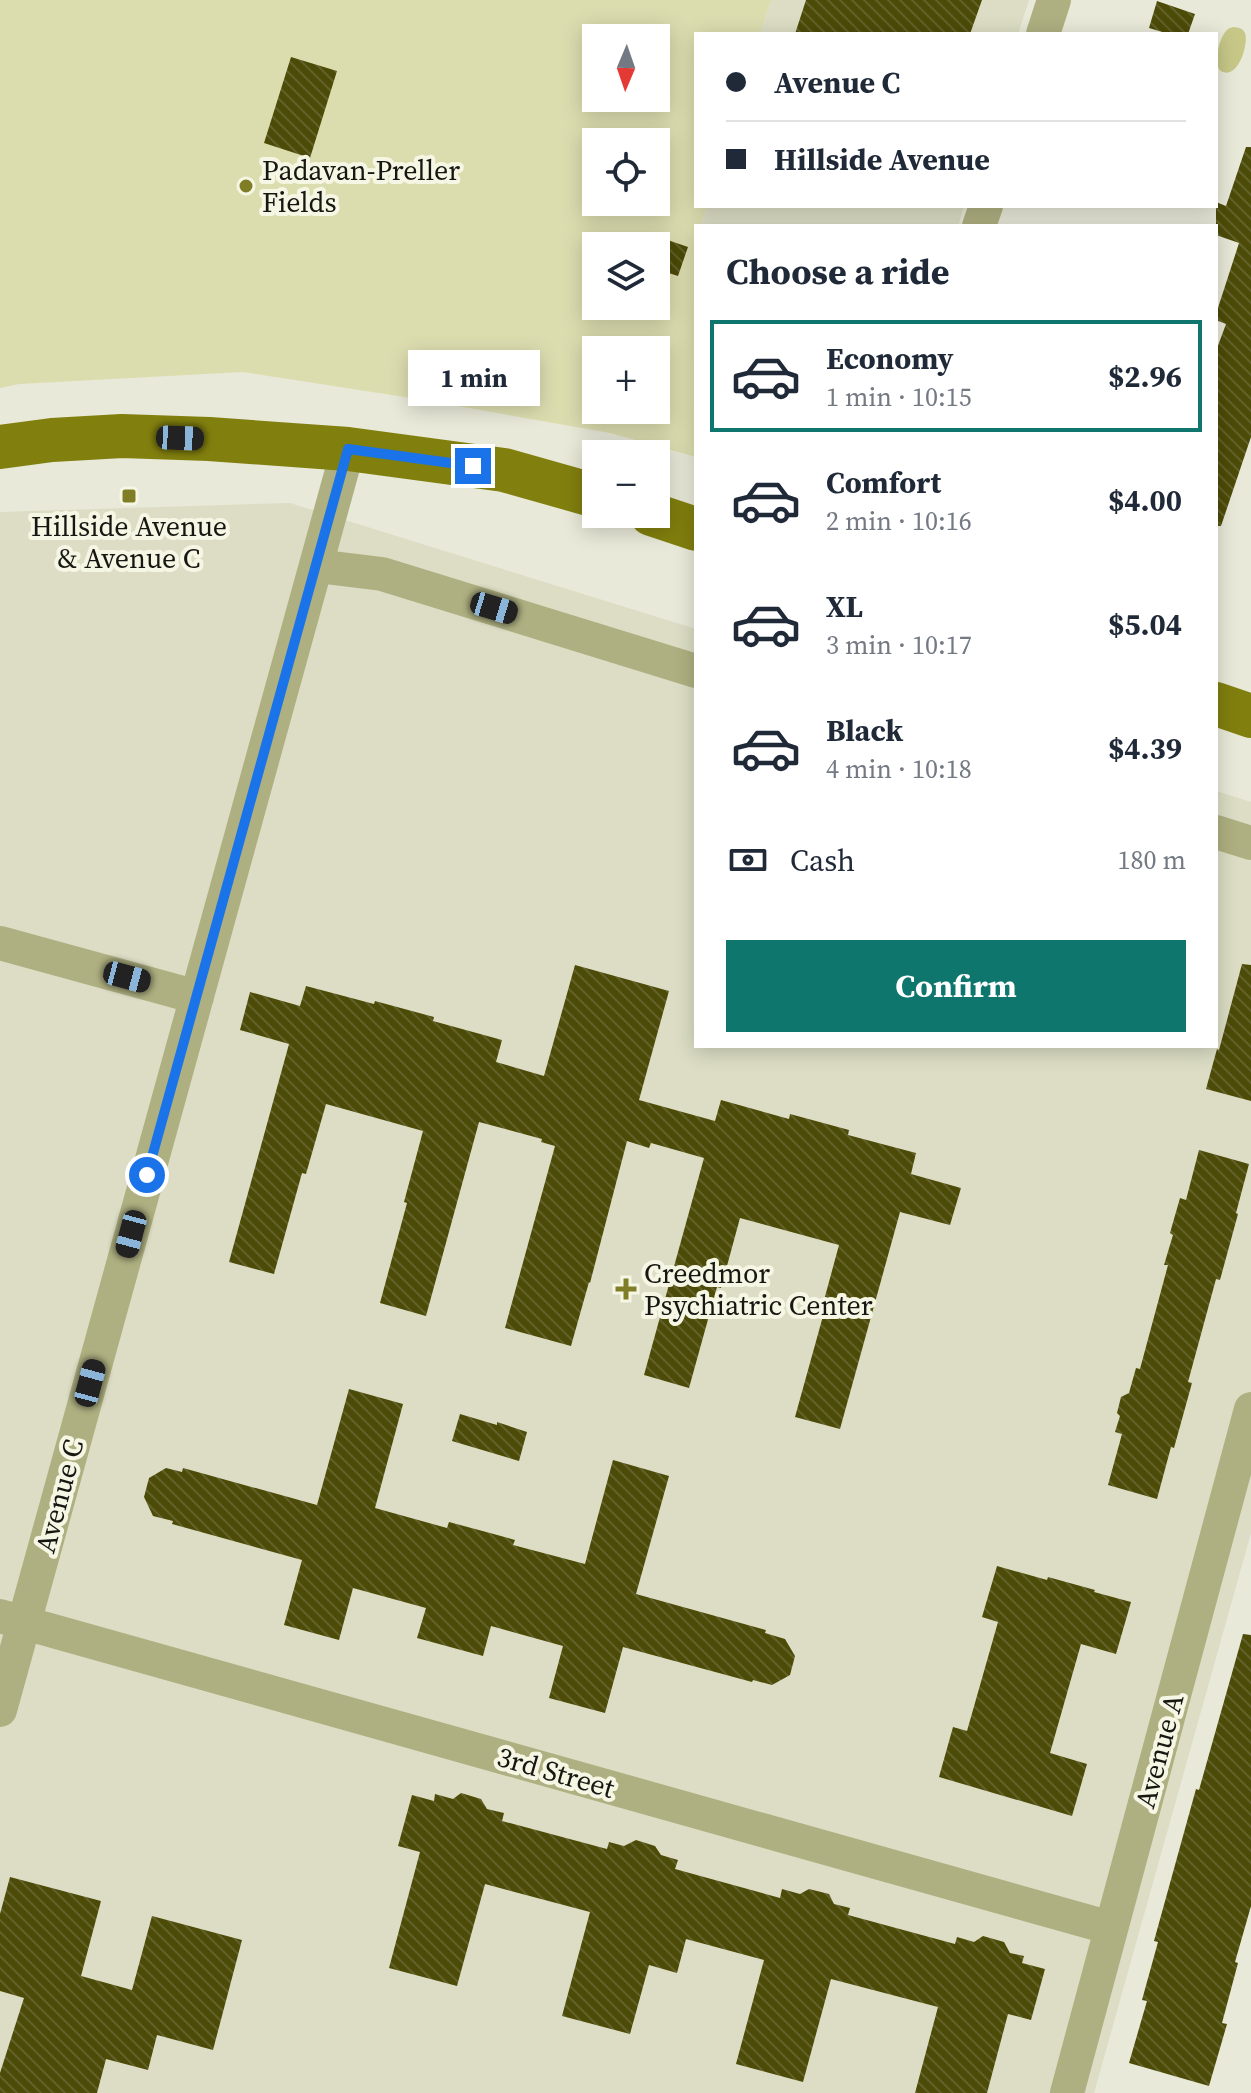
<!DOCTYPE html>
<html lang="en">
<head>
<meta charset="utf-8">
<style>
	:root { --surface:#fff; --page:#f6f6f7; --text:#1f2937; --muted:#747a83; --line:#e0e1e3; --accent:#0f766e }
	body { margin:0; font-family:"Source Serif 4",serif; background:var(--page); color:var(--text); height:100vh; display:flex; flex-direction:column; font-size:30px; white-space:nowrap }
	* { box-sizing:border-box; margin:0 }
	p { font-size:26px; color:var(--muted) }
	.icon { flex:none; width:44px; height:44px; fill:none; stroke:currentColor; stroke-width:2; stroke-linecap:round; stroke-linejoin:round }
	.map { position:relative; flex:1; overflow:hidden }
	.panel { position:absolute; left:694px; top:224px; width:524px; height:824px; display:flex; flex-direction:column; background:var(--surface); border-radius:0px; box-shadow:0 4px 20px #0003 }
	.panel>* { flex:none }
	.hud { position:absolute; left:694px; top:32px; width:524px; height:176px; border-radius:0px; box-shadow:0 4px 20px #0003; display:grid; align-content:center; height:176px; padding:0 32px; background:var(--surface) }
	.needle { width:52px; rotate:182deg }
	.controls { position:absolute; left:582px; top:24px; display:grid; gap:16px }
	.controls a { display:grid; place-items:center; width:88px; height:88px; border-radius:0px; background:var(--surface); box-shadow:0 4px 20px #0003; font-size:40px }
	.end { position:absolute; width:36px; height:36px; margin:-18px; border:10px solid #1a73e8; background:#fff; box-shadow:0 0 0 4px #fff }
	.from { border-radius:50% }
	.bubble { position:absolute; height:56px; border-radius:0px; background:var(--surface); box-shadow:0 4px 20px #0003; font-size:26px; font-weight:700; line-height:56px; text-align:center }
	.car { position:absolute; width:24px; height:48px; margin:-24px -12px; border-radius:10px; box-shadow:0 0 6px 2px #0007; background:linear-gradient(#222 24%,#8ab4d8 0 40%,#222 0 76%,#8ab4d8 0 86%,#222 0) }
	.hud b { display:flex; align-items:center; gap:28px; height:76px; font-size:30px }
	.hud b+b { border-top:2px solid var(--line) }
	.hud i { width:20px; height:20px; background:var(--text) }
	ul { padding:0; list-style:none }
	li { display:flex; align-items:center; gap:24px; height:112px; margin:0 16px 12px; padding:0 16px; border:4px solid transparent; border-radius:0px }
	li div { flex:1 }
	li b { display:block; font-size:30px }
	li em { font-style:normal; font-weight:700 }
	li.on { border-color:var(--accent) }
	li>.icon { width:72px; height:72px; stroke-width:1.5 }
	h2 { padding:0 32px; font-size:36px; line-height:96px }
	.pay { display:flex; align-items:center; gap:20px; height:88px; padding:0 32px; font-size:30px }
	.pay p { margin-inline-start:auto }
	.button { display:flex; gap:16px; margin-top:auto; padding:16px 32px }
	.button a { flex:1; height:92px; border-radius:0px; background:var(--accent); color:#fff; font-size:32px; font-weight:700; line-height:92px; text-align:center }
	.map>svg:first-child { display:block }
	.built { fill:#dcddc4 }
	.green { fill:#dcddaf; fill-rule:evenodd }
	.water { fill:#c7c888 }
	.building { fill:url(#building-back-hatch) }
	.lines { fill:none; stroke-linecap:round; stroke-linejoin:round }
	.minor { stroke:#afb081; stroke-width:34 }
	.major { stroke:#817f0e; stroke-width:44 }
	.route { stroke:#1a73e8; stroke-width:10 }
	.poi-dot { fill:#7f7e26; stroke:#f6f6e5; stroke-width:3 }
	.labels { text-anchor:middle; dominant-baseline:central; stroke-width:8; stroke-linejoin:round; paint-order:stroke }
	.poi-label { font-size:28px; fill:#171711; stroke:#f6f6e5; text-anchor:start }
	.street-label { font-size:28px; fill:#171711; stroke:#f6f6e5 }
</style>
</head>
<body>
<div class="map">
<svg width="1251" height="2093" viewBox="0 0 1251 2093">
	<defs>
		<pattern id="building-back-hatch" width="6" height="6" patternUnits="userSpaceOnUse" patternTransform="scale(2)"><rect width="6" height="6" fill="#4c4b07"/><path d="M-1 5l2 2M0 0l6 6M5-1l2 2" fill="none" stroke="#62612a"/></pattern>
	</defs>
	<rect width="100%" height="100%" fill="#e8e9d8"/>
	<path class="built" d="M771,0H1029L1018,34H760Z
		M707,206H964L958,226H700Z
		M290,503L696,629V1046H1216V791L1251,802V1533L1094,2093H0V512Z"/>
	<path class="green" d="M0,0H771L760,34H696V206H707L700,226H696V457L610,433L424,400L243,372L19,384L0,388ZM596,38H656V98H596ZM596,142H656V202H596ZM596,246H656V306H596ZM596,350H656V410H596Z"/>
	<path class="water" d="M1234,27C1240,28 1242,28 1245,33C1249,43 1238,81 1221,71C1212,64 1220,35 1228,29C1230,28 1232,27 1234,27Z"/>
	<path class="building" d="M806,0H982L970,34H795Z
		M1157,1L1195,14L1188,34H1169L1149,28Z
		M291,57L337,71L310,158L264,143Z
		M1246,147H1251V437L1221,526H1216V351L1226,324L1216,320V314L1239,243L1216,235V202L1226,206Z
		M656,236L688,247L678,276L656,269Z
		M1242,964L1251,965V1101L1206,1089L1217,1049L1219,1050Z
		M575,965L669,991L639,1100L715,1121L721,1100L789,1119L790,1114L849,1130L848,1135L916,1153L911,1174L961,1188L950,1225L900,1212L840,1429L795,1417L823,1316L820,1315L839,1245L740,1218L721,1288L717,1287L689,1388L644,1375L704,1158L651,1143L649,1148L627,1141L590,1283L589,1282L571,1346L505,1328L555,1146L541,1142L542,1139L479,1122L426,1316L380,1303L407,1203L404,1202L423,1131L326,1104L306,1174L302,1173L274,1274L229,1262L289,1044L240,1030L250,992L300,1006L306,986L374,1004L375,1001L434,1017L433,1021L502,1040L496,1062L544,1076Z
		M1199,1150L1249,1164L1236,1213L1238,1214L1220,1280L1216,1279L1188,1382L1192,1383L1174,1448L1171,1447L1157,1499L1108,1485L1122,1434L1115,1432L1120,1416L1117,1413L1121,1397L1129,1393L1136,1368L1140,1369L1168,1265H1164L1173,1235L1170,1233L1180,1198L1186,1200Z
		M349,1389L403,1404L375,1508L447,1528L449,1522L490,1533L515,1540L513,1545L585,1564L613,1460L669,1476L636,1594L766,1630L765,1633L785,1639L795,1656L790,1675L772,1685L753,1680L752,1682L623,1647L605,1713L549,1698L563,1646L491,1626L483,1656L417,1638L426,1608L353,1588L339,1640L284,1625L302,1560L172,1524L173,1521L153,1516L144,1497L149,1478L166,1468L182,1472L183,1468L317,1505Z
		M460,1414L497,1425V1422L527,1432L519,1461L452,1441Z
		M997,1566L1047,1580L1048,1577L1095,1590L1094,1592L1131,1602L1116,1654L1081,1644L1050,1753L1087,1764L1072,1816L939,1777L953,1727L967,1731L998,1622L982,1617Z
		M1243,1634L1251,1635V1906L1235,1962L1238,1963L1222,2023L1227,2024L1209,2086L1129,2063L1147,2001L1142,2000L1158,1942L1154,1941L1196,1789L1199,1790Z
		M461,1793L481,1799L487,1809L504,1813L502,1821L607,1849L609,1842L624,1846L636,1840L655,1846L661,1855L678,1860L675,1869L780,1898L782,1889L800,1894L809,1889L829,1894L834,1904L850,1908L848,1915L955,1944L957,1937L974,1942L983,1936L1004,1942L1010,1953L1024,1956L1022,1963L1045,1969L1031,2020L1008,2014L987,2093H915L938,2007L831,1979L803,2082L736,2064L764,1960L686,1939L677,1973L649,1965L630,2034L562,2016L590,1912L485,1884L457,1986L389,1968L420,1852L398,1846L412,1795L434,1801L435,1794L453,1799Z
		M10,1877L101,1901L81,1976L132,1990L152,1916L242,1940L213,2050L157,2035L148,2070L106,2059L97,2093H0V2073L24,1998L0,1991V1914Z"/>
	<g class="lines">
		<path class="minor" d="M1043,34L1054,0
			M979,226L986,206
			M317,566L382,574L696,671
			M1216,832L1251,843
			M0,943L197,997
			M0,1616L1111,1928
			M0,1710L348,449
			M1067,2093L1251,1409"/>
		<path class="major" d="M0,447L52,440L122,436L209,439L348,449L504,470L596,496
			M651,514L696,529
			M1216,704L1251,716"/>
	</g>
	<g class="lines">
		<path class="route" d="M147,1175L348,449L473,466"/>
	</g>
	<g class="poi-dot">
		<circle cx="246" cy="186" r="8"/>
		<rect x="121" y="488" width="16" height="16" rx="4"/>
		<path d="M622 1277h8v8h8v8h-8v8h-8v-8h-8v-8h8z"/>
	</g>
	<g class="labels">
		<g class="poi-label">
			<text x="262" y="170">Padavan-Preller<tspan x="262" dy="32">Fields</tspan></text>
			<text x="129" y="526" text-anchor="middle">Hillside Avenue<tspan x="129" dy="32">&amp; Avenue C</tspan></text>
			<text x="644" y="1273">Creedmor<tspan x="644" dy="32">Psychiatric Center</tspan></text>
		</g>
		<g class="street-label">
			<text transform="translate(59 1496) rotate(-75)">Avenue C</text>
			<text transform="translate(1159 1751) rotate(-75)">Avenue A</text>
			<text transform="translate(556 1772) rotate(16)">3rd Street</text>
		</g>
	</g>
</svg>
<div class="controls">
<a><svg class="needle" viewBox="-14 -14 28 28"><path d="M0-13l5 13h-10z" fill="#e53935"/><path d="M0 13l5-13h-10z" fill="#747a83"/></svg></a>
<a><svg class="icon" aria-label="locate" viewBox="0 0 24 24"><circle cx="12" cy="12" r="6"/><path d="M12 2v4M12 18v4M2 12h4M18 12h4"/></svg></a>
<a><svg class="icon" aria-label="layers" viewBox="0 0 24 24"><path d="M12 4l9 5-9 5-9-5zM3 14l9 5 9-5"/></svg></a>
<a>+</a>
<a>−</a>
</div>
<i class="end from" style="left:147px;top:1175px"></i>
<i class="end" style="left:473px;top:466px"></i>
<div class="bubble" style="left:408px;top:350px;width:132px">1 min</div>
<i class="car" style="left:180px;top:438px;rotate:92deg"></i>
<i class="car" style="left:494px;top:608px;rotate:107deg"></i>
<i class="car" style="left:127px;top:977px;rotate:105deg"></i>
<i class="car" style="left:131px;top:1234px;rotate:195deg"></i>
<i class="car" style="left:90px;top:1383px;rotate:15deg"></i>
<div class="hud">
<b><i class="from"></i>Avenue C</b>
<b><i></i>Hillside Avenue</b>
</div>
<section class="panel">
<h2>Choose a ride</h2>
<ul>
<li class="on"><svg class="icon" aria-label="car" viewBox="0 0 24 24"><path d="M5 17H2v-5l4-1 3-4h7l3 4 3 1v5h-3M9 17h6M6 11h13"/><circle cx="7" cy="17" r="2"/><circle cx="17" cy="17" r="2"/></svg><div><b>Economy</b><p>1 min · 10:15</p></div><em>$2.96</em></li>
<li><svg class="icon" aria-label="car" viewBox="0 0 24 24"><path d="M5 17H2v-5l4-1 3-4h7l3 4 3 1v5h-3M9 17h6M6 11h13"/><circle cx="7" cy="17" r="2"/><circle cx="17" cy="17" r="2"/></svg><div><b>Comfort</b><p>2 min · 10:16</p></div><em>$4.00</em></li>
<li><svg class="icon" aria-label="car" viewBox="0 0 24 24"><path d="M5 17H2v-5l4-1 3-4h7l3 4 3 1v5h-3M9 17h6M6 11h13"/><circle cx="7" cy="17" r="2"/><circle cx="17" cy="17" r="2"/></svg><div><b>XL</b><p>3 min · 10:17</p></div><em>$5.04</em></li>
<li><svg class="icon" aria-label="car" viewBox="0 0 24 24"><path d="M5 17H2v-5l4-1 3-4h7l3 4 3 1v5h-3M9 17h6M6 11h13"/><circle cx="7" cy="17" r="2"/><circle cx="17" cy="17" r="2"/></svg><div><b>Black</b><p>4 min · 10:18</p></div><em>$4.39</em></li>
</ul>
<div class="pay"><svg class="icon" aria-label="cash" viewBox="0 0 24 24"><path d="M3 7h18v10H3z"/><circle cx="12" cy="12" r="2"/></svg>Cash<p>180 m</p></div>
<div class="button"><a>Confirm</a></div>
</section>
</div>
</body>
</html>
